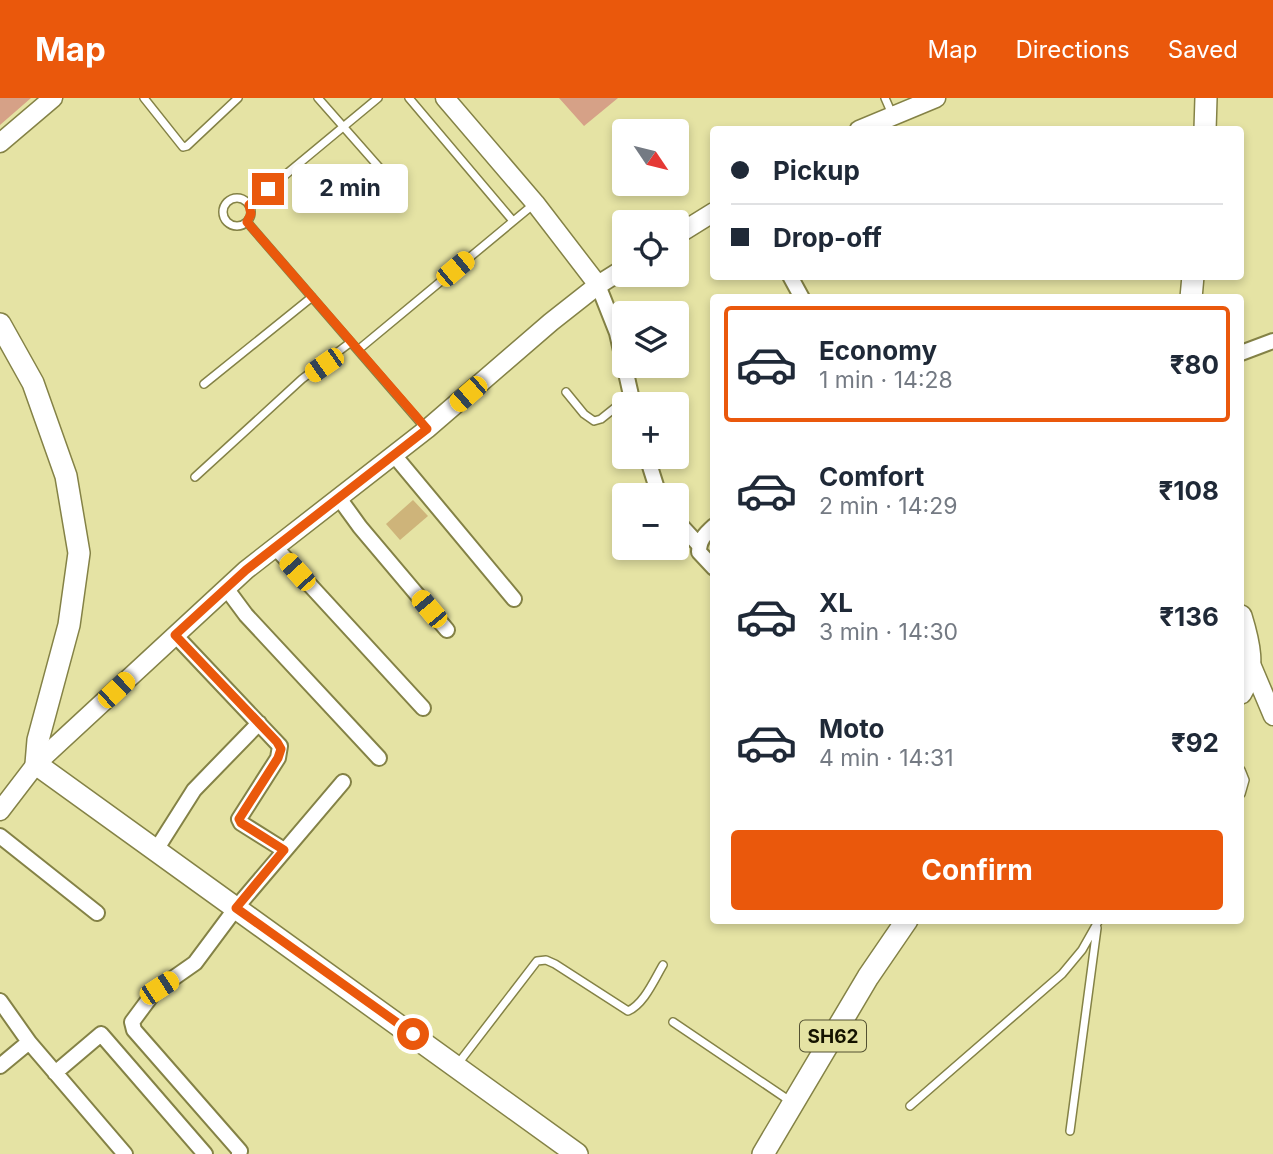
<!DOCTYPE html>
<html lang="en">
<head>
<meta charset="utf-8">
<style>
	:root { --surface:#fff; --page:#f2f2f3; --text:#1f2937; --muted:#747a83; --line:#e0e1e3; --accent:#ea580c }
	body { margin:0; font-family:Inter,sans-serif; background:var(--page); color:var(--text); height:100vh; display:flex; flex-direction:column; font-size:26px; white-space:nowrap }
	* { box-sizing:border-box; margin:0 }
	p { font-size:23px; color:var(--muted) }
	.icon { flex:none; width:38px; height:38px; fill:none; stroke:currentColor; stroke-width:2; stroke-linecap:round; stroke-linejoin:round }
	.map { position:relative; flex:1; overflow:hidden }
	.drawer { position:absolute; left:710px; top:196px; width:534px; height:630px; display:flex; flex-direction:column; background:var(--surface); border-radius:7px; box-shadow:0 4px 10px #0003 }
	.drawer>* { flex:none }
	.top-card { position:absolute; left:710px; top:28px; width:534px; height:154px; border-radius:7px; box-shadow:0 4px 10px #0003; display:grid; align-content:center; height:154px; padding:0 21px; background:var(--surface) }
	.needle { width:46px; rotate:125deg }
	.fabs { position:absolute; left:612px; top:21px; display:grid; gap:14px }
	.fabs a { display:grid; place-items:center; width:77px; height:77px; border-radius:7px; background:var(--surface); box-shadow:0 4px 10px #0003; font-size:35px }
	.end { position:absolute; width:32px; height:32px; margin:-16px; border:9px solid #ea580c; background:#fff; box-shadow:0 0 0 4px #fff }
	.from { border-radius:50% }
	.bubble { position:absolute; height:49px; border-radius:7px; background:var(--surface); box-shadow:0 4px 10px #0003; font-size:23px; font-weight:700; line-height:49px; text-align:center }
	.car { position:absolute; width:21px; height:42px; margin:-21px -10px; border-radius:9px; box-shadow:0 0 5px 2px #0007; background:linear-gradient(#f5c518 24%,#345 0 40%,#f5c518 0 76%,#345 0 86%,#f5c518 0) }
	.top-card b { display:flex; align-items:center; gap:24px; height:66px; font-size:26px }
	.top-card b+b { border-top:2px solid var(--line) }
	.top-card i { width:18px; height:18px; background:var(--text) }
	ul { padding:12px 0 0; list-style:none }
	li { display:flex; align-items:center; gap:21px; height:116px; margin:0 14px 10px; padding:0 7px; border:4px solid transparent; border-radius:7px }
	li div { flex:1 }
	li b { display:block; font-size:26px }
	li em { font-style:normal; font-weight:700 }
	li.active { border-color:var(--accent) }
	li>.icon { width:63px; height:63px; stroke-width:1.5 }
	.cta { display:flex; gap:14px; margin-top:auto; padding:14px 21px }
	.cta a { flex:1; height:80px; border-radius:7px; background:var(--accent); color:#fff; font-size:28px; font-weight:700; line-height:80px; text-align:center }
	header { display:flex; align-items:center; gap:42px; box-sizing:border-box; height:98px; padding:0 35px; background:var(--accent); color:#fff }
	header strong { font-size:33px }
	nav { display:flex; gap:38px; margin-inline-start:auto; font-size:24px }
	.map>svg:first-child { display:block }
	.green { fill:#d6a187 }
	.building { fill:#ceb47a }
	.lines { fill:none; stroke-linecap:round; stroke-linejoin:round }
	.service-casing { stroke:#848246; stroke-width:10 }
	.minor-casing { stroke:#848246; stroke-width:18 }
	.tertiary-casing { stroke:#848246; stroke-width:21 }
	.primary-casing { stroke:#848246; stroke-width:24 }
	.service { stroke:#fff; stroke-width:7 }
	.minor { stroke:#fff; stroke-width:14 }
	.tertiary { stroke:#fff; stroke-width:18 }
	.primary { stroke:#fff; stroke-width:21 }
	.route { stroke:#ea580c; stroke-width:9 }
	.labels { text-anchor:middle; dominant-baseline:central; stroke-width:5; stroke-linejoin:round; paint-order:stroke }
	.shield { fill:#e5e3a4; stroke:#535131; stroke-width:2 }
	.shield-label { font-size:19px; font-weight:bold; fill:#151300 }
</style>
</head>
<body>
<header>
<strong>Map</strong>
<nav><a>Map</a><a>Directions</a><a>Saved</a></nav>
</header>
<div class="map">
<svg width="1273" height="1056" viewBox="0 0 1273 1056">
	<rect width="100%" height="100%" fill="#e5e3a4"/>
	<path class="green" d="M0,0H31L0,27Z
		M559,0H618L584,28Z"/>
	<path class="building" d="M413,402L428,418L400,442L386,426Z"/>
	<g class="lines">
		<defs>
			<path id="service" d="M144,0L183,49L187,48L238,0
				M318,0L400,93
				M409,0L513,123
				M885,0L892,16
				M223 114a14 14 0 1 1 28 0a14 14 0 1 1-28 0Z
				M249,107L378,0
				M247,124L426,331
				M358,252L534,106
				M204,286L312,199
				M566,294L584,316L594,323L601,321L631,297
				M195,379L302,281L351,244
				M1241,672L1245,682L1241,696
				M673,924L790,1003
				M457,967L537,863L546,862L555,866L628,913C644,906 654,882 663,867
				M910,1008L1062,876L1082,852L1099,822
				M1070,1033L1097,830"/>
			<path id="minor" d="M790,178L802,200
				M598,187L617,235L633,306
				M1241,255L1273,243
				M394,357L514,501
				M647,359L659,397
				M339,400L360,429L447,532
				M677,423L699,447
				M714,428C705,436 699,442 699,454L714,470
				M275,449L423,610
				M226,490L246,517L379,660
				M175,537L280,648L278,660L239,721L241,725L284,752
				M0,738L97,815
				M156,752L194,692L259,625
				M0,903L29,944
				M0,968L29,944L125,1056
				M55,975L101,936L205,1056
				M239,1056L240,1053L134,932L132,924L155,893L195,865L236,810L343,684"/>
			<path id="tertiary" d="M445,0L535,105L598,187
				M859,32L936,0
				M0,45L53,0
				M677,137L714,114
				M1251,566L1273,618
				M0,713L36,666L246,472L427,331L551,224L598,187L625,170"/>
			<path id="primary" d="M1205,32L1206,0
				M1191,200L1193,178
				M0,226L33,285L66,378L79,455L69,527L38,642L36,666L577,1056
				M1241,518C1249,544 1256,571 1241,595
				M763,1056L868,879L907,822"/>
		</defs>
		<use href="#service" class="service-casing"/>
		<use href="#minor" class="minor-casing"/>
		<use href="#tertiary" class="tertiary-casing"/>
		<use href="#primary" class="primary-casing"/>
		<use href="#service" class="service"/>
		<use href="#minor" class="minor"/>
		<use href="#tertiary" class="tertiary"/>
		<use href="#primary" class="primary"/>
	</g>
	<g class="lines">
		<path class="route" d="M268,91L249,107L251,116L247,124L427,331L246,472L175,537L277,644L281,651L278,660L239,721L241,725L284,752L236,810L413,936"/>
	</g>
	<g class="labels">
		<rect class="shield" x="800" y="922.5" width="66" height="31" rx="5"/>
		<g class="shield-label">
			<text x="833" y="938">SH62</text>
		</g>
	</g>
</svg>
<div class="fabs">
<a><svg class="needle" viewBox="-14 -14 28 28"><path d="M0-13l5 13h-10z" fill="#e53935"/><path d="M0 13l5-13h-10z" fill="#747a83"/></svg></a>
<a><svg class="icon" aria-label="locate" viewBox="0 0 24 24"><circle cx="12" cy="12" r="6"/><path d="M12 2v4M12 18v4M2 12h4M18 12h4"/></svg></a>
<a><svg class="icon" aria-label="layers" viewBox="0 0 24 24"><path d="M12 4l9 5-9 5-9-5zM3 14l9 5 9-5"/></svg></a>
<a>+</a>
<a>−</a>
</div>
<i class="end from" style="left:413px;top:936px"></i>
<i class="end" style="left:268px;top:91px"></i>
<div class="bubble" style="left:292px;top:66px;width:116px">2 min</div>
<i class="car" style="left:455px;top:171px;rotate:50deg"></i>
<i class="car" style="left:324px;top:267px;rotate:235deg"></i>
<i class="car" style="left:468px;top:296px;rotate:229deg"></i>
<i class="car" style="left:297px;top:474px;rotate:318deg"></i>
<i class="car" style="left:429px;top:511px;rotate:320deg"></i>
<i class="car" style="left:116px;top:592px;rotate:47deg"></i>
<i class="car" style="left:159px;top:890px;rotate:57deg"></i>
<div class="top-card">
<b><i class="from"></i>Pickup</b>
<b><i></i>Drop-off</b>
</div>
<section class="drawer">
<ul>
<li class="active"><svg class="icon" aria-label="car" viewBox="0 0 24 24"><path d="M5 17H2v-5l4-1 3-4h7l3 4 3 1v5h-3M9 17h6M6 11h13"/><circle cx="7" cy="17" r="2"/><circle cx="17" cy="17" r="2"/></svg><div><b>Economy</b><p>1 min · 14:28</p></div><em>₹80</em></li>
<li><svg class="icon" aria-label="car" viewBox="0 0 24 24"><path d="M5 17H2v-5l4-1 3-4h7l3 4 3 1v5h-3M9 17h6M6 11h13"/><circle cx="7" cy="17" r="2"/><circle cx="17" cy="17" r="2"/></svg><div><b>Comfort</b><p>2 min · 14:29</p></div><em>₹108</em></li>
<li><svg class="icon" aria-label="car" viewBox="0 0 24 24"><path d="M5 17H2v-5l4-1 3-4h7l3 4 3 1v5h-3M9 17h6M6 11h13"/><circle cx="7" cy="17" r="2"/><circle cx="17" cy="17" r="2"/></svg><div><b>XL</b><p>3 min · 14:30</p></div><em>₹136</em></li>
<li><svg class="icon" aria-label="car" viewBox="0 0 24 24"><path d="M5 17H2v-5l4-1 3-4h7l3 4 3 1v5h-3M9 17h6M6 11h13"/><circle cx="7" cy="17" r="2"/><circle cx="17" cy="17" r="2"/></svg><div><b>Moto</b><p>4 min · 14:31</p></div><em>₹92</em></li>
</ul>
<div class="cta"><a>Confirm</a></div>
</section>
</div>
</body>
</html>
